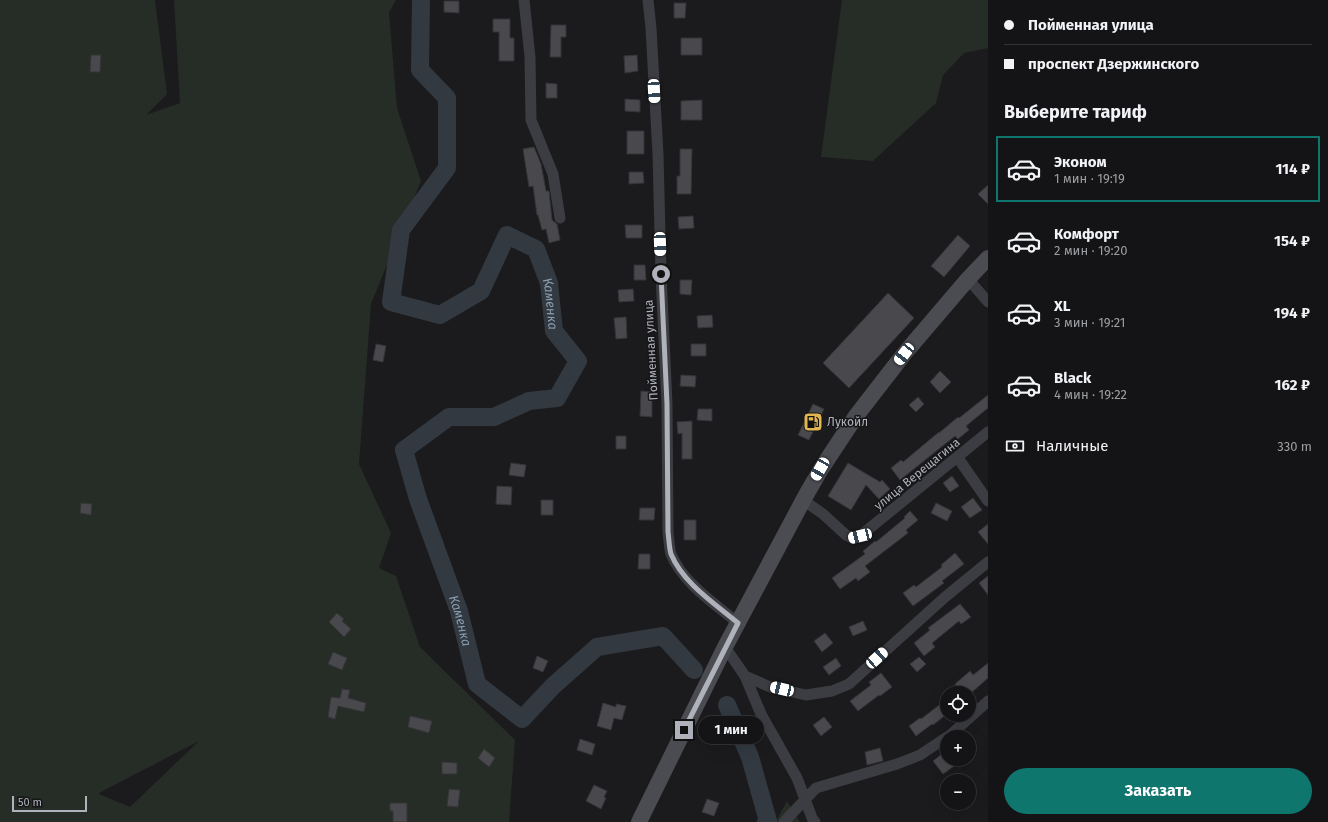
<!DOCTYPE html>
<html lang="ru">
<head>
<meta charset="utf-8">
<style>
	:root { --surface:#141416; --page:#212123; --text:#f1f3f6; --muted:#9d9ea1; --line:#333335; --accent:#0f766e }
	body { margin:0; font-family:"Fira Sans",sans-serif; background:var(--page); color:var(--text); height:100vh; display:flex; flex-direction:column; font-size:15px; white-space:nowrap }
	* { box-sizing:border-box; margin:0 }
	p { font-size:13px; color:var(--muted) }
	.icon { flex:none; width:22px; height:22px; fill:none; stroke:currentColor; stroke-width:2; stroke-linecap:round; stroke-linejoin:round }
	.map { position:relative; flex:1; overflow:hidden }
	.panel { display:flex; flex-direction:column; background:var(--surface); width:340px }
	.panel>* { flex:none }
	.top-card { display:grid; align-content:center; height:88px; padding:0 16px; background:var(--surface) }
	.controls { position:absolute; left:940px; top:686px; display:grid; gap:8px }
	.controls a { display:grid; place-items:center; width:36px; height:36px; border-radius:50%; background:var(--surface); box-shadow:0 4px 16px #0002,0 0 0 1px var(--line); font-size:20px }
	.scale { position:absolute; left:12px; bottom:10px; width:75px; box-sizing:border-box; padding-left:4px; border:2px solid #afb2bb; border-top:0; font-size:11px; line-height:14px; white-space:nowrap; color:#afb2bb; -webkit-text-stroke:3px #161618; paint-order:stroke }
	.end { position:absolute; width:18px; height:18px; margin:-9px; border:5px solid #afb2bb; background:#111; box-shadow:0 0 0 2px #111 }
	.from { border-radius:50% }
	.bubble { position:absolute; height:28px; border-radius:14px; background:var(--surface); box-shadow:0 4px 16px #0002,0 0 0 1px var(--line); font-size:13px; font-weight:700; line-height:28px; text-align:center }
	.car { position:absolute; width:12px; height:24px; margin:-12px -6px; border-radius:5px; box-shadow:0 0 3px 1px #0007; background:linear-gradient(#fff 24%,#345 0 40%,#fff 0 76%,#345 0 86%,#fff 0) }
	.top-card b { display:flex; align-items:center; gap:14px; height:38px; font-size:15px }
	.top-card b+b { border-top:1px solid var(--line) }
	.top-card i { width:10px; height:10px; background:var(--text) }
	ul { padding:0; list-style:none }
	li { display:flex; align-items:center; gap:12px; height:66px; margin:0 8px 6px; padding:0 8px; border:2px solid transparent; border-radius:0px }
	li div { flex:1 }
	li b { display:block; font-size:15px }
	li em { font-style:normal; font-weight:700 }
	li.current { border-color:var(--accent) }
	li>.icon { width:36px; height:36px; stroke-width:1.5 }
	h2 { padding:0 16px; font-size:18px; line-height:48px }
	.pay { display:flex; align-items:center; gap:10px; height:44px; padding:0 16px; font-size:15px }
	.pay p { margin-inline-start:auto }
	.primary-button { display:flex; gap:8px; margin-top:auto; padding:8px 16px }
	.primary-button a { flex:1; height:46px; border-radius:24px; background:var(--accent); color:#fff; font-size:16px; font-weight:700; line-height:46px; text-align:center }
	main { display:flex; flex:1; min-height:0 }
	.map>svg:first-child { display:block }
	.green { fill:#252d26; fill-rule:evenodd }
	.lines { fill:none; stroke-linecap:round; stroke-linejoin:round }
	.river { stroke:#323940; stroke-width:18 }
	.building { fill:#48484d; stroke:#353539 }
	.street { stroke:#3c3d42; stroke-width:11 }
	.secondary { stroke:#4b4c51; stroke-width:16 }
	.route { stroke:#afb2bb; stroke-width:5 }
	.labels { text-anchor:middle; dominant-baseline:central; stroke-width:3; stroke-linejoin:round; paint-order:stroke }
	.street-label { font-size:12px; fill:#afb2bb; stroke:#161618 }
	.poi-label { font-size:12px; fill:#afb2bb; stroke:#161618; text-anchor:start }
	.water-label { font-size:13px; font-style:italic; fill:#8a9eb2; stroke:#161618 }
</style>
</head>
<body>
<main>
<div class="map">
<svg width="988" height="822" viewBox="0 0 988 822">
	<rect width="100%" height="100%" fill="#1b1b1d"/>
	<path class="green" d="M0,0H155L167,94L146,115L180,103L174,0H396L389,12L397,108L421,181L371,304L359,464L391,533L379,568L396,576L420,647L515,740L509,822H0ZM199,741L130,807L99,794V793Z
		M842,0H988V48L964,53L943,75L936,103L873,161L821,157Z
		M787,801L800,822H770L777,819Z"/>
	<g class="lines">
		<g class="river">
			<path id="s1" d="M421,0L420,70L447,98V168L401,230L391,302L440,315L481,291L507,235L536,249L549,283L554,331L578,361L557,398L529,401L494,417H449L404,450L418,499L459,611L477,684L522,719L553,686L597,647L663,636L694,670"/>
			<path d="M727,705L750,757L768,821L766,822"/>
		</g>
	</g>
	<path class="building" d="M444,1H459V13L444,12Z
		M674,3H686L685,18H674Z
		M493,19H510V38H514V61H499V32H493Z
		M551,25H566V37H561V57H550Z
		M681,38H702V55H681Z
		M91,55H101L100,72H90Z
		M637,55L638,71L625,73L624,56Z
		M546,83L557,84V98H546Z
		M625,99L640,100V112L625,111Z
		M702,100V120H681V101Z
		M627,131H644V154H627Z
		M534,147L541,164L546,191H549L552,220L557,224L560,240L549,243L546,229L542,230L538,215H537L533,186L529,187L523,149Z
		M680,149H692L691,194H677V176H680Z
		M629,172H643L644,183L629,184Z
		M988,185V204L978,194Z
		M693,216L694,228L679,229L678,217Z
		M625,225H642V238H626Z
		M958,235L970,246L944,277L931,266Z
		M634,265H645L646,280H634Z
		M680,280H692L691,295L680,294Z
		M633,289L634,301L619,302L618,290Z
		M888,293L914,318L849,388L823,363Z
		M712,315L713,327L698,328L697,316Z
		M626,317L627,338L616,339L614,318Z
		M376,344L386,346L383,362L373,360Z
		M691,344H706V356H691Z
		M940,371L951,382L940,393L930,382Z
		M681,375L696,376L695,387L680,386Z
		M641,391L652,392V417L640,416Z
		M988,395V408L966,426L969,430L958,439L955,436L900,480L891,468L901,460L903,462L939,432V433L958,417L959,418Z
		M918,397L924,404L916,412L909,405Z
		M813,404L824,409L809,440L798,435Z
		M698,409H712V421L697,420Z
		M692,421V459H682V433L678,434L677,422Z
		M616,436H626V449H616Z
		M511,463L526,465L524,477L509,475Z
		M848,463L880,482L882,480L890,489L879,499L866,485L851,510L828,496Z
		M952,476L959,486L950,492L943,483Z
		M497,486L512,487L511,505L496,504Z
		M973,498L982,510L970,518L961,507Z
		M541,500H553V515H541Z
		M81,503L92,504L91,515L80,513Z
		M936,503L952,511L947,521L931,513Z
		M640,508H655L654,520H639Z
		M910,511L918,520L906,530L908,533L865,566L870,572L858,581L856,578L840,589L832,578L865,554L863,551L875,541L876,542L905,518L904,517Z
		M684,520H696V540H684Z
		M988,524V544L978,532Z
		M955,553L964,564L942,581L944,583L913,606L903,593L914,585L916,587L942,567L941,565Z
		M639,554H650V569H638Z
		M988,576V595L979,583Z
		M960,604L971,617L961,624L959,621L932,643L935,647L924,656L914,643L930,630L928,628Z
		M337,613L344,619L342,621L351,629L344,637L329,622Z
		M863,621L867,630L853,636L849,627Z
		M825,633L833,643L822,652L814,641Z
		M333,652L347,658L342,670L328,664Z
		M537,656L548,661L543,672L533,668Z
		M919,657L926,664L917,672L910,664Z
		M836,658L841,666L829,675L823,667Z
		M988,663V678L971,693H951L958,688L955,684L970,671L973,675Z
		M881,673L892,687L880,696L879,695L858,711L850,701L871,685L869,682Z
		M342,689L350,690L348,698L366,703L364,712L338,706L335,719L328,717L331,697L340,698Z
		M947,699V714L933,725L932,724L916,736L909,726L920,718L921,719Z
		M603,703L616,707V704L626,706L622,720L614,718L611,730L597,726Z
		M410,716L432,721L429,733L408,727Z
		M824,717L832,727L821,736L813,725Z
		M580,739L595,744L592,755L577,750Z
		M880,748L883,761L867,765L865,752Z
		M484,749L495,758L489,767L478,758Z
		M947,750V759H964L943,774L933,761Z
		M442,762L457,763V774H442Z
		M594,785L607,791L604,797L606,798L601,809L586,801Z
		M449,789L460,790L458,807L447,806Z
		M707,799L719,803L714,816L702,812Z
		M390,803H407V822H393V811H390Z"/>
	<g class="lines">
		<path class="street" d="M524,0L530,57L531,120L553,174L560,218
			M648,0L651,28L658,154L661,274L667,404L668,532C669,539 669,547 671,554C683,583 714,603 738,623
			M968,279L988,302
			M958,458L988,501
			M803,500L823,514L846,535L852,538L860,536L988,432
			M725,647L745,676L770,687L806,695L832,691L849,684L944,598L988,562
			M745,676L761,714L797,778L812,818L815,822
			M948,737L988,701
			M784,822L816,788L897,764L920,755L947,737"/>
		<path class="secondary" d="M639,822L725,647L806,495L821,469L856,416L904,354L968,279L988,258"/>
	</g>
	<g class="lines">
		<path class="route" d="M661,274L667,404L668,532C669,539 669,547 671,554C683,583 714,603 738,623L684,730"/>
	</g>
	<defs>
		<symbol id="fuel-square" viewBox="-11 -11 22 22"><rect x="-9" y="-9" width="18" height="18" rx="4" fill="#e1b54f" stroke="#161618"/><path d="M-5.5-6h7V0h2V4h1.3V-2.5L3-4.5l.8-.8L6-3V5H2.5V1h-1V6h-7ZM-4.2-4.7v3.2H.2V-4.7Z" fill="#111"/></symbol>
	</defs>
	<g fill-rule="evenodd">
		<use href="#fuel-square" x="802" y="411" width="22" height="22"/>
	</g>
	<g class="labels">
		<g class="street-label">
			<text transform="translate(651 350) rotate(-93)">Пойменная улица</text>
			<text transform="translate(917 474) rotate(-39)">улица Верещагина</text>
		</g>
		<g class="poi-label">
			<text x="827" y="422">Лукойл</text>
		</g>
		<g class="water-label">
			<text stroke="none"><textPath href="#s1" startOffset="578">Каменка</textPath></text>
			<text stroke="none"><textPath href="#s1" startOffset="1034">Каменка</textPath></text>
		</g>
	</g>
</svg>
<div class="controls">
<a><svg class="icon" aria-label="locate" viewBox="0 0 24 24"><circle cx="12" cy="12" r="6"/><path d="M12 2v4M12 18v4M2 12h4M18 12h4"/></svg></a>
<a>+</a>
<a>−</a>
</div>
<div class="scale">50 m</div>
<i class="end from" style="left:661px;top:274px"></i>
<i class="end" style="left:684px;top:730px"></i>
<div class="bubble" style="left:698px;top:716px;width:66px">1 мин</div>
<i class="car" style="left:654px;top:91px;rotate:177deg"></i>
<i class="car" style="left:660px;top:244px;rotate:178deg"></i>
<i class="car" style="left:904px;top:354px;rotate:218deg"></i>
<i class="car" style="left:820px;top:469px;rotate:210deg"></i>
<i class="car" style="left:860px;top:536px;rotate:256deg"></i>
<i class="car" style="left:877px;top:658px;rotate:48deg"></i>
<i class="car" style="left:782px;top:689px;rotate:283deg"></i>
</div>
<section class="panel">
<div class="top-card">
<b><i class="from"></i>Пойменная улица</b>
<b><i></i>проспект Дзержинского</b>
</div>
<h2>Выберите тариф</h2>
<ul>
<li class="current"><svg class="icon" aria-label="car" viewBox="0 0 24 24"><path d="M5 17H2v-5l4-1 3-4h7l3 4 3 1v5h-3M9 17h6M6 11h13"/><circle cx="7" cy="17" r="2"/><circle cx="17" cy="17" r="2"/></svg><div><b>Эконом</b><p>1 мин · 19:19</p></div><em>114 ₽</em></li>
<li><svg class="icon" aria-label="car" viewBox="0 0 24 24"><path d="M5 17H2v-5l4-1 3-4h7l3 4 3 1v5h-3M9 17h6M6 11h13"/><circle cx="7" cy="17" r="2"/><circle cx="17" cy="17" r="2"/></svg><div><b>Комфорт</b><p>2 мин · 19:20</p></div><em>154 ₽</em></li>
<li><svg class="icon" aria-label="car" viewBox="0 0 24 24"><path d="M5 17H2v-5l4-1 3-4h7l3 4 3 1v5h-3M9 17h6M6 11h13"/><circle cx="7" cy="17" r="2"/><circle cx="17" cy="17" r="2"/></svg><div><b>XL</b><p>3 мин · 19:21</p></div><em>194 ₽</em></li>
<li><svg class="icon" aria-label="car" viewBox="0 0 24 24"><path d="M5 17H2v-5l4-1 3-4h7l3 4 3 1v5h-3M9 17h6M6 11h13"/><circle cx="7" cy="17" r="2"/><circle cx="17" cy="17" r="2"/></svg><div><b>Black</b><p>4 мин · 19:22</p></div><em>162 ₽</em></li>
</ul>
<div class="pay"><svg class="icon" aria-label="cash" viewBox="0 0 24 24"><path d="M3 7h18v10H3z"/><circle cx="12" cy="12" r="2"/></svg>Наличные<p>330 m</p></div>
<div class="primary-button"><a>Заказать</a></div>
</section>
</main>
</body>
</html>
